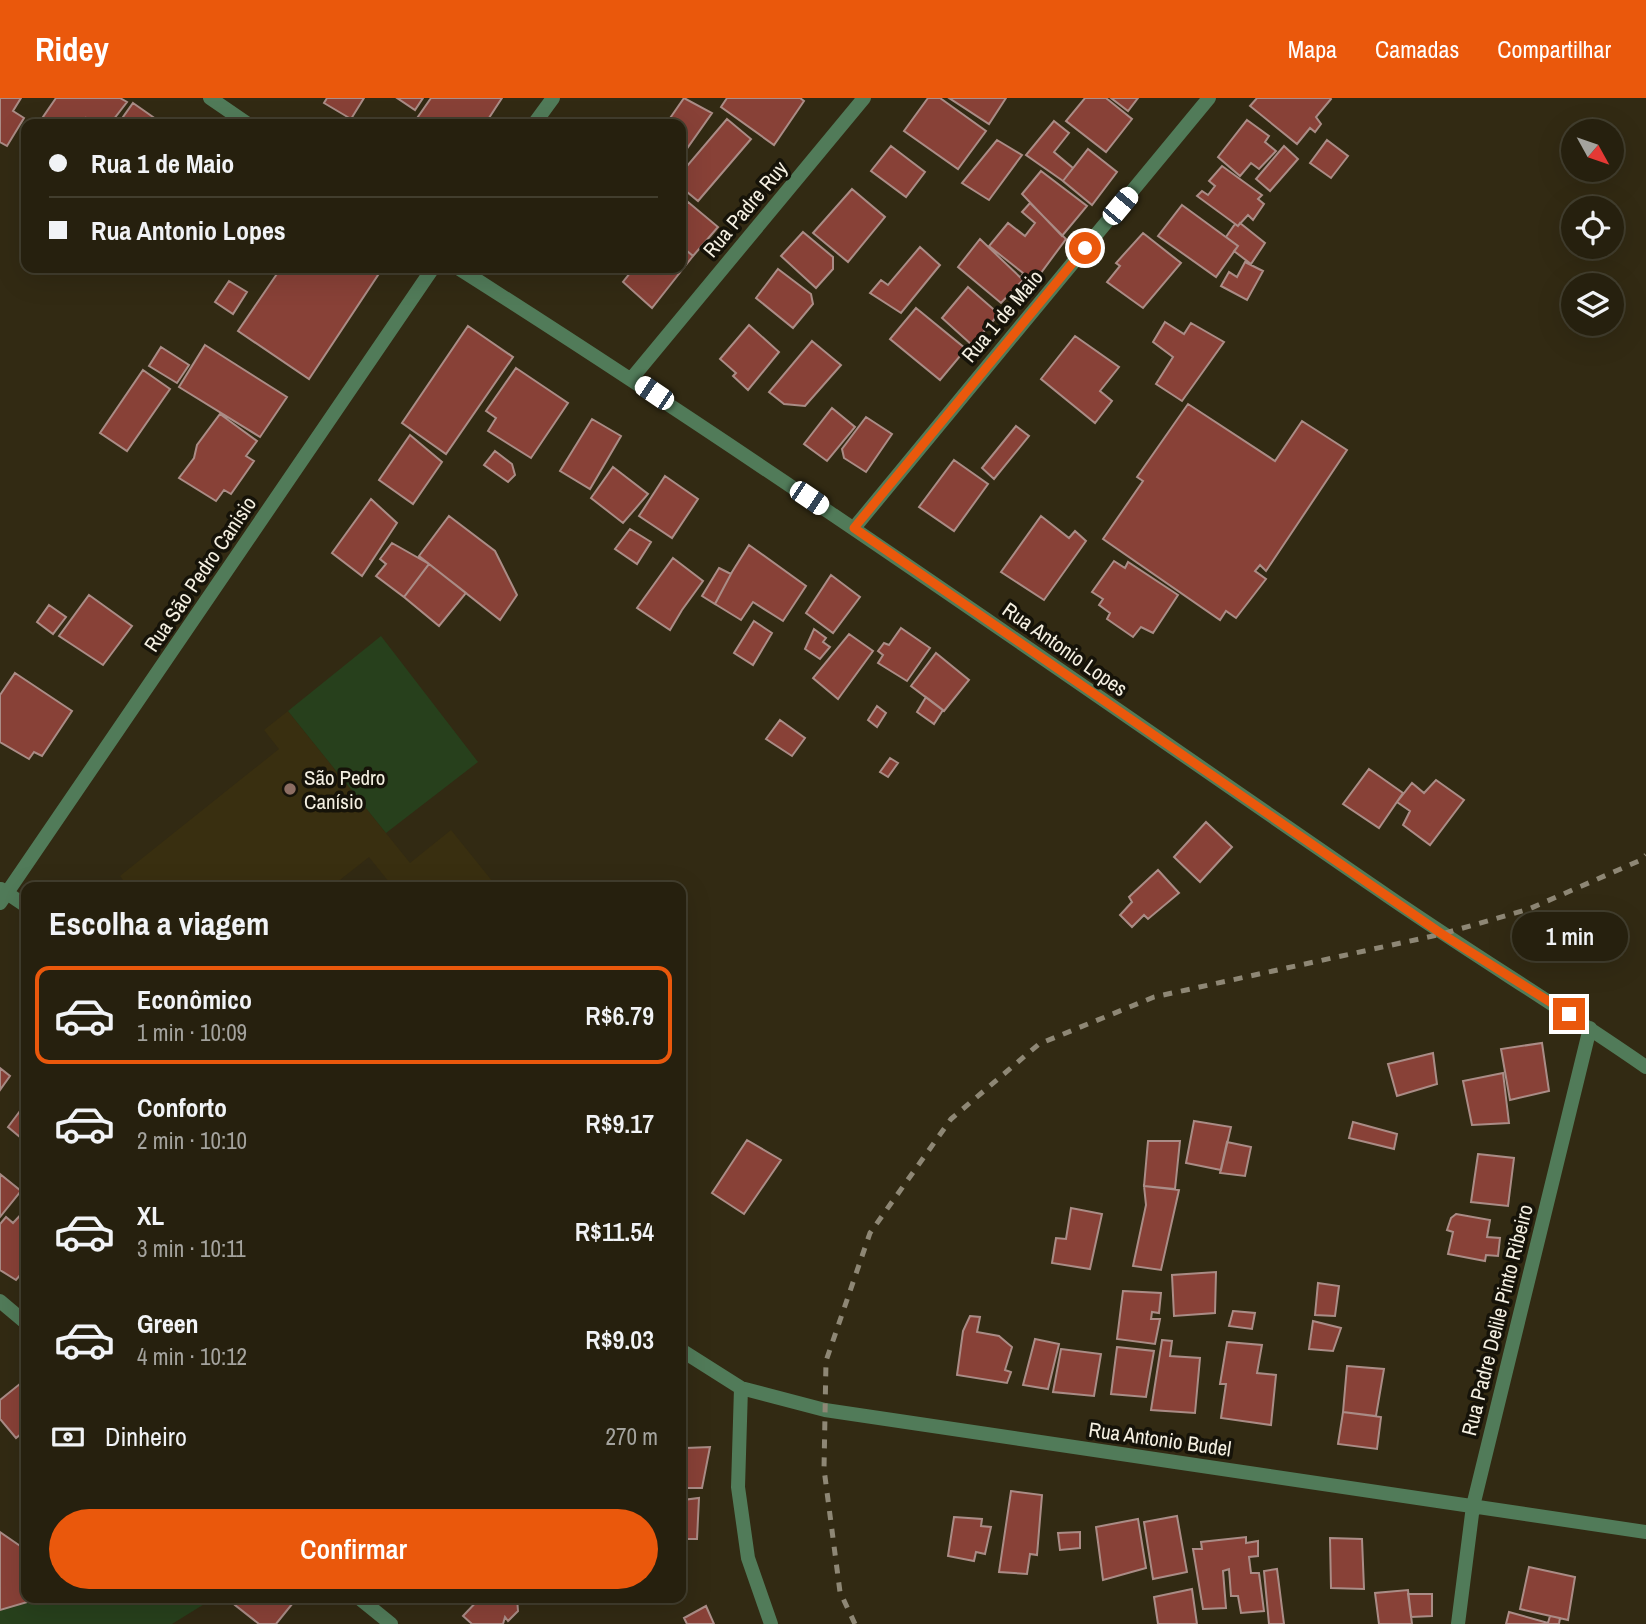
<!DOCTYPE html>
<html lang="pt">
<head>
<meta charset="utf-8">
<style>
	:root { --surface:#26200e; --page:#322d1c; --text:#f1f3f6; --muted:#a4a39e; --line:#423e2e; --accent:#ea580c }
	body { margin:0; font-family:"Archivo Narrow",sans-serif; background:var(--page); color:var(--text); height:100vh; display:flex; flex-direction:column; font-size:26px; white-space:nowrap }
	* { box-sizing:border-box; margin:0 }
	p { font-size:23px; color:var(--muted) }
	.icon { flex:none; width:38px; height:38px; fill:none; stroke:currentColor; stroke-width:2; stroke-linecap:round; stroke-linejoin:round }
	.map { position:relative; flex:1; overflow:hidden }
	.panel { position:absolute; left:21px; top:784px; width:665px; height:721px; display:flex; flex-direction:column; background:var(--surface); border-radius:14px; box-shadow:0 7px 28px #0002,0 0 0 2px var(--line) }
	.panel>* { flex:none }
	.guide { position:absolute; left:21px; top:21px; width:665px; height:154px; border-radius:14px; box-shadow:0 7px 28px #0002,0 0 0 2px var(--line); display:grid; align-content:center; height:154px; padding:0 28px; background:var(--surface) }
	.needle { width:46px; rotate:130deg }
	.buttons { position:absolute; left:1561px; top:21px; display:grid; gap:14px }
	.buttons a { display:grid; place-items:center; width:63px; height:63px; border-radius:50%; background:var(--surface); box-shadow:0 7px 28px #0002,0 0 0 2px var(--line); font-size:35px }
	.end { position:absolute; width:32px; height:32px; margin:-16px; border:9px solid #ea580c; background:#fff; box-shadow:0 0 0 4px #fff }
	.from { border-radius:50% }
	.bubble { position:absolute; height:49px; border-radius:24px; background:var(--surface); box-shadow:0 7px 28px #0002,0 0 0 2px var(--line); font-size:23px; font-weight:600; line-height:49px; text-align:center }
	.car { position:absolute; width:21px; height:42px; margin:-21px -10px; border-radius:9px; box-shadow:0 0 5px 2px #0007; background:linear-gradient(#fff 24%,#345 0 40%,#fff 0 76%,#345 0 86%,#fff 0) }
	.guide b { display:flex; align-items:center; gap:24px; height:66px; font-size:26px }
	.guide b+b { border-top:2px solid var(--line) }
	.guide i { width:18px; height:18px; background:var(--text) }
	ul { padding:0; list-style:none }
	li { display:flex; align-items:center; gap:21px; height:98px; margin:0 14px 10px; padding:0 14px; border:4px solid transparent; border-radius:14px }
	li div { flex:1 }
	li b { display:block; font-size:26px }
	li em { font-style:normal; font-weight:600 }
	li.active { border-color:var(--accent) }
	li>.icon { width:63px; height:63px; stroke-width:1.5 }
	h2 { padding:0 28px; font-size:32px; line-height:84px }
	.pay { display:flex; align-items:center; gap:18px; height:77px; padding:0 28px; font-size:26px }
	.pay p { margin-inline-start:auto }
	.button { display:flex; gap:14px; margin-top:auto; padding:14px 28px }
	.button a { flex:1; height:80px; border-radius:42px; background:var(--accent); color:#fff; font-size:28px; font-weight:600; line-height:80px; text-align:center }
	header { display:flex; align-items:center; gap:42px; box-sizing:border-box; height:98px; padding:0 35px; background:var(--accent); color:#fff }
	header strong { font-size:33px }
	nav { display:flex; gap:38px; margin-inline-start:auto; font-size:24px }
	.map>svg:first-child { display:block }
	.built { fill:#392f10 }
	.green { fill:#27401c }
	.building { fill:#884137; stroke:#aa8c86; stroke-width:2 }
	.lines { fill:none; stroke-linecap:round; stroke-linejoin:round }
	.street { stroke:#517b59; stroke-width:14 }
	.rail { stroke:#8e8775; stroke-width:5; stroke-dasharray:9 9; stroke-linecap:butt }
	.route { stroke:#ea580c; stroke-width:9 }
	.education-dot { fill:#8d6e63; stroke:#161309; stroke-width:2.5 }
	.labels { text-anchor:middle; dominant-baseline:central; stroke-width:7; stroke-linejoin:round; paint-order:stroke }
	.street-label { font-size:21px; fill:#f5f0e2; stroke:#161309 }
	.poi-label { font-size:21px; fill:#f5f0e2; stroke:#161309; text-anchor:start }
</style>
</head>
<body>
<header>
<strong>Ridey</strong>
<nav><a>Mapa</a><a>Camadas</a><a>Compartilhar</a></nav>
</header>
<div class="map">
<svg width="1646" height="1526" viewBox="0 0 1646 1526">
	<rect width="100%" height="100%" fill="#322a13"/>
	<path class="built" d="M288,613L410,765L451,732L497,789H393L369,759L331,789H128L120,778L279,651L264,632Z"/>
	<path class="green" d="M381,538L478,664L386,735L288,613Z
		M56,1500H214L172,1526H0V1512L34,1502L52,1506Z"/>
	<path class="building" d="M0,0H21L13,13L24,20L7,48L0,44Z
		M56,0H120L127,4L110,26H95L86,20L82,26H56L43,19Z
		M327,0H364L351,21L324,5Z
		M397,0H423L415,12Z
		M431,0H502L485,26H413Z
		M684,0L712,15L681,59V26H666Z
		M727,0H800L804,3L774,47L721,9Z
		M928,0H940L986,33L958,71L904,33Z
		M949,0H1006L989,26Z
		M1085,0H1106L1132,21L1106,54L1066,23Z
		M1111,0H1138L1128,13Z
		M1257,0H1330L1331,1L1316,19L1321,26L1315,34L1310,30L1297,46L1250,8Z
		M133,5L163,26H118Z
		M727,21L751,41L698,103L681,89V75Z
		M1247,22L1269,38L1265,44L1276,53L1259,71L1251,65L1240,78L1218,59Z
		M1054,23L1069,35L1054,54L1073,70L1063,83L1026,57Z
		M997,42L1022,57L989,102L962,85Z
		M1327,42L1348,58L1331,80L1310,65Z
		M891,48L925,74L906,99L871,73Z
		M1284,48L1298,61L1270,93L1256,81Z
		M1088,51L1117,74L1092,107L1063,83Z
		M1222,68L1262,97L1258,101L1264,106L1253,122L1248,117L1238,128L1197,98L1202,93L1208,97L1215,88L1209,83Z
		M1041,73L1087,108L1062,138L1022,96Z
		M852,91L885,119L848,164L813,135Z
		M688,104L718,129L693,158L681,148V113Z
		M1030,105L1066,141L1035,183L1030,181L1027,185L1021,179L1023,175L989,148L1008,125L1025,138L1035,125L1022,114Z
		M1182,107L1238,148L1216,179L1158,138Z
		M1240,125L1265,145L1251,166L1234,153L1238,148L1226,139L1235,126L1238,128Z
		M803,134L833,159V171L816,190L781,158Z
		M1143,135L1181,165L1143,210L1107,184L1120,168L1116,165Z
		M980,141L1023,182L1001,205L958,169Z
		M681,148L693,158L652,210L623,184L634,170H681Z
		M920,149L940,167L901,215L870,195L881,182L888,187Z
		M1245,164L1263,173L1247,202L1221,188L1229,174L1237,179Z
		M281,170H373L380,174L309,281L238,233Z
		M778,171L811,196L813,206L793,230L756,200Z
		M229,183L247,194L233,216L215,204Z
		M968,189L999,216L972,247L942,220Z
		M916,210L966,251L940,282L890,241Z
		M1165,224L1184,236L1191,225L1224,244L1182,303L1156,286L1173,259L1153,244Z
		M749,227L779,254L748,292L733,278L736,275L720,261Z
		M468,228L513,259L446,356L402,325Z
		M1075,238L1119,269L1100,293L1112,303L1095,325L1041,281Z
		M812,243L841,267L805,308L784,306L769,294Z
		M205,247L287,299L260,339L179,289Z
		M161,249L189,267L177,285L149,268Z
		M516,270L568,305L531,360L488,333L496,320L486,313Z
		M143,272L170,291L127,353L100,335Z
		M1188,306L1275,363L1302,323L1347,352L1266,473L1260,467L1255,473L1266,481L1236,520L1226,513L1220,522L1103,441L1143,383L1137,379Z
		M832,310L855,329L827,363L804,346Z
		M220,316L257,343L246,358L254,363L231,396L224,392L216,403L179,380L194,360L197,347Z
		M866,319L892,336L866,374L844,360L842,351Z
		M592,321L621,338L590,391L560,373Z
		M1016,328L1029,338L994,381L982,370Z
		M410,337L442,364L413,406L379,382Z
		M495,353L512,366L515,377L508,384L484,367Z
		M954,362L988,386L954,433L919,409Z
		M613,369L648,396L623,425L591,400Z
		M665,378L698,401L672,440L639,418Z
		M371,401L397,425L362,478L332,455Z
		M449,418L495,453L517,497L500,522L419,458Z
		M1041,418L1069,440L1075,433L1086,443L1044,502L1001,474Z
		M630,431L651,444L637,466L615,451Z
		M392,445L429,466L404,499L376,478L386,466L380,461Z
		M749,447L806,488L783,523L753,504L741,522L715,506L732,474Z
		M673,460L703,483L682,512L670,532L637,510Z
		M1114,463L1125,470L1128,464L1178,497L1153,535L1141,529L1133,539L1107,521L1110,515L1099,507L1103,501L1092,494Z
		M429,466L466,495L439,528L404,499Z
		M719,470L731,476L715,506L702,498Z
		M831,477L860,499L833,535L806,515Z
		M89,497L132,528L103,567L59,538Z
		M49,507L66,519L53,536L37,524Z
		M754,523L772,535L753,567L734,555Z
		M901,530L930,550L907,583L878,565L883,557L878,553L884,545L889,547Z
		M814,531L826,540L823,544L830,549L820,561L805,551Z
		M849,536L873,553L838,601L813,580Z
		M936,555L969,582L944,613L911,588Z
		M15,575L72,613L42,658L34,654L29,661L0,644V597Z
		M926,599L943,612L934,626L917,614Z
		M877,608L886,615L877,629L868,622Z
		M780,622L805,640L792,658L766,641Z
		M890,660L898,665L888,679L880,674Z
		M1369,671L1403,695L1379,730L1343,706Z
		M1436,682L1464,702L1430,747L1403,727L1410,713L1397,704L1412,685L1424,695Z
		M1206,724L1232,749L1200,784L1174,759Z
		M1158,772L1179,795L1148,821L1144,817L1132,829L1120,817L1132,804L1129,799Z
		M1542,945L1549,993L1510,1002L1501,951Z
		M1433,955L1437,986L1397,998L1388,966Z
		M0,970L10,978L0,992Z
		M1503,975L1509,1025L1472,1027L1463,983Z
		M26,1005V1044L8,1029Z
		M1194,1023L1231,1029L1221,1072L1186,1065Z
		M1353,1024L1397,1036L1394,1051L1349,1040Z
		M747,1042L781,1062L744,1116L712,1095Z
		M1148,1043H1180L1175,1091L1144,1088Z
		M1227,1044L1251,1049L1245,1078L1220,1075Z
		M1478,1056L1514,1060L1508,1108L1471,1104Z
		M0,1076L21,1093L0,1119Z
		M1144,1088L1179,1092L1161,1172L1133,1168L1146,1107Z
		M1071,1110L1102,1116L1090,1171L1052,1165L1056,1140L1066,1141Z
		M26,1111V1170L16,1182L0,1172V1126L6,1119L13,1125Z
		M1456,1116L1490,1122L1487,1139L1500,1140L1498,1158L1486,1157L1485,1163L1448,1156L1453,1134L1447,1132L1451,1120Z
		M1216,1174L1215,1215L1174,1218L1172,1177Z
		M1318,1185L1339,1188L1335,1218L1315,1217Z
		M1123,1193L1161,1195L1159,1215L1152,1214L1151,1221H1160L1155,1246L1117,1241Z
		M1233,1213L1255,1215L1252,1231L1229,1228Z
		M970,1218L980,1219L977,1234L999,1238L1012,1249L1005,1272L1011,1274L1007,1285L957,1277L963,1233Z
		M1313,1223L1341,1230L1333,1253L1309,1251Z
		M1035,1241L1059,1246L1048,1291L1023,1287Z
		M1162,1242L1172,1243L1170,1258L1200,1260L1195,1315L1151,1312Z
		M1227,1244L1262,1247L1257,1275L1276,1277L1271,1327L1221,1320L1226,1286H1220Z
		M1117,1249L1154,1253L1146,1299L1111,1296Z
		M1061,1251L1101,1256L1094,1298L1053,1294Z
		M1347,1268L1384,1271L1376,1318L1343,1314Z
		M26,1281V1332L16,1340L0,1321V1302Z
		M1343,1314L1381,1319L1377,1351L1338,1346Z
		M710,1349L702,1390H682L686,1350Z
		M1011,1393L1042,1397L1037,1457L1030,1456L1027,1476L999,1474Z
		M699,1400L697,1441H681L683,1402Z
		M1177,1418L1187,1474L1153,1481L1144,1424Z
		M954,1419L982,1421L981,1428L991,1429L985,1456L976,1454L974,1463L948,1458Z
		M1138,1421L1146,1470L1103,1482L1096,1429Z
		M0,1434L26,1452V1500H56L52,1506L34,1502L0,1512Z
		M1080,1434V1450L1060,1452L1058,1435Z
		M1246,1439V1445L1258,1443V1458L1249,1459L1251,1475H1259L1264,1513L1241,1515L1238,1498H1231L1229,1471L1223,1473L1226,1510L1203,1511L1193,1451H1202L1201,1444Z
		M1330,1440L1362,1441L1364,1491L1331,1490Z
		M1529,1469L1575,1479L1568,1522L1520,1511Z
		M1277,1471L1284,1526H1269L1264,1473Z
		M1192,1491L1197,1526H1158L1154,1499Z
		M1408,1492L1412,1526H1379L1375,1495Z
		M1408,1496H1432V1518L1411,1519Z
		M241,1500H297L276,1526H259L235,1507Z
		M480,1500H517L518,1513L508,1523L505,1519L503,1526H472L463,1518Z
		M706,1508L714,1526H687L684,1520Z
		M1509,1514L1548,1525L1550,1518L1560,1520L1559,1526H1506Z"/>
	<g class="lines">
		<path class="street" d="M210,0L248,26
			M534,26L553,0
			M458,170C770,368 1072,581 1376,790C1465,852 1557,907 1646,969
			M632,280L864,0
			M854,430L1209,0
			M1,791L26,808
			M0,805L433,170
			M0,1203L26,1225
			M681,1252L741,1290L825,1312L1646,1434
			M741,1290L738,1389L748,1460L771,1526
			M359,1500L391,1526
			M1458,1526L1473,1408L1590,930"/>
		<path class="rail" d="M855,1526L840,1494L824,1371L826,1263L870,1135L951,1021L1039,946L1154,899L1442,836L1529,811L1641,762L1646,757"/>
	</g>
	<g class="lines">
		<path class="route" d="M1085,150L854,430L1442,836L1569,916"/>
	</g>
	<circle class="education-dot" cx="290" cy="691" r="7"/>
	<g class="labels">
		<g class="street-label">
			<text transform="translate(745 111) rotate(-50)">Rua Padre Ruy</text>
			<text transform="translate(1002 218) rotate(-50)">Rua 1 de Maio</text>
			<text transform="translate(200 476) rotate(-56)">Rua São Pedro Canisio</text>
			<text transform="translate(1065 551) rotate(35)">Rua Antonio Lopes</text>
			<text transform="translate(1497 1222) rotate(-76)">Rua Padre Delile Pinto Ribeiro</text>
			<text transform="translate(1160 1341) rotate(8)">Rua Antonio Budel</text>
		</g>
		<g class="poi-label">
			<text x="304" y="679">São Pedro<tspan x="304" dy="24">Canísio</tspan></text>
		</g>
	</g>
</svg>
<div class="buttons">
<a><svg class="needle" viewBox="-14 -14 28 28"><path d="M0-13l5 13h-10z" fill="#e53935"/><path d="M0 13l5-13h-10z" fill="#a4a39e"/></svg></a>
<a><svg class="icon" aria-label="locate" viewBox="0 0 24 24"><circle cx="12" cy="12" r="6"/><path d="M12 2v4M12 18v4M2 12h4M18 12h4"/></svg></a>
<a><svg class="icon" aria-label="layers" viewBox="0 0 24 24"><path d="M12 4l9 5-9 5-9-5zM3 14l9 5 9-5"/></svg></a>
</div>
<i class="end from" style="left:1085px;top:150px"></i>
<i class="end" style="left:1569px;top:916px"></i>
<div class="bubble" style="left:1512px;top:814px;width:116px">1 min</div>
<i class="car" style="left:1120px;top:108px;rotate:40deg"></i>
<i class="car" style="left:654px;top:295px;rotate:304deg"></i>
<i class="car" style="left:809px;top:400px;rotate:124deg"></i>
<div class="guide">
<b><i class="from"></i>Rua 1 de Maio</b>
<b><i></i>Rua Antonio Lopes</b>
</div>
<section class="panel">
<h2>Escolha a viagem</h2>
<ul>
<li class="active"><svg class="icon" aria-label="car" viewBox="0 0 24 24"><path d="M5 17H2v-5l4-1 3-4h7l3 4 3 1v5h-3M9 17h6M6 11h13"/><circle cx="7" cy="17" r="2"/><circle cx="17" cy="17" r="2"/></svg><div><b>Econômico</b><p>1 min · 10:09</p></div><em>R$6.79</em></li>
<li><svg class="icon" aria-label="car" viewBox="0 0 24 24"><path d="M5 17H2v-5l4-1 3-4h7l3 4 3 1v5h-3M9 17h6M6 11h13"/><circle cx="7" cy="17" r="2"/><circle cx="17" cy="17" r="2"/></svg><div><b>Conforto</b><p>2 min · 10:10</p></div><em>R$9.17</em></li>
<li><svg class="icon" aria-label="car" viewBox="0 0 24 24"><path d="M5 17H2v-5l4-1 3-4h7l3 4 3 1v5h-3M9 17h6M6 11h13"/><circle cx="7" cy="17" r="2"/><circle cx="17" cy="17" r="2"/></svg><div><b>XL</b><p>3 min · 10:11</p></div><em>R$11.54</em></li>
<li><svg class="icon" aria-label="car" viewBox="0 0 24 24"><path d="M5 17H2v-5l4-1 3-4h7l3 4 3 1v5h-3M9 17h6M6 11h13"/><circle cx="7" cy="17" r="2"/><circle cx="17" cy="17" r="2"/></svg><div><b>Green</b><p>4 min · 10:12</p></div><em>R$9.03</em></li>
</ul>
<div class="pay"><svg class="icon" aria-label="cash" viewBox="0 0 24 24"><path d="M3 7h18v10H3z"/><circle cx="12" cy="12" r="2"/></svg>Dinheiro<p>270 m</p></div>
<div class="button"><a>Confirmar</a></div>
</section>
</div>
</body>
</html>
